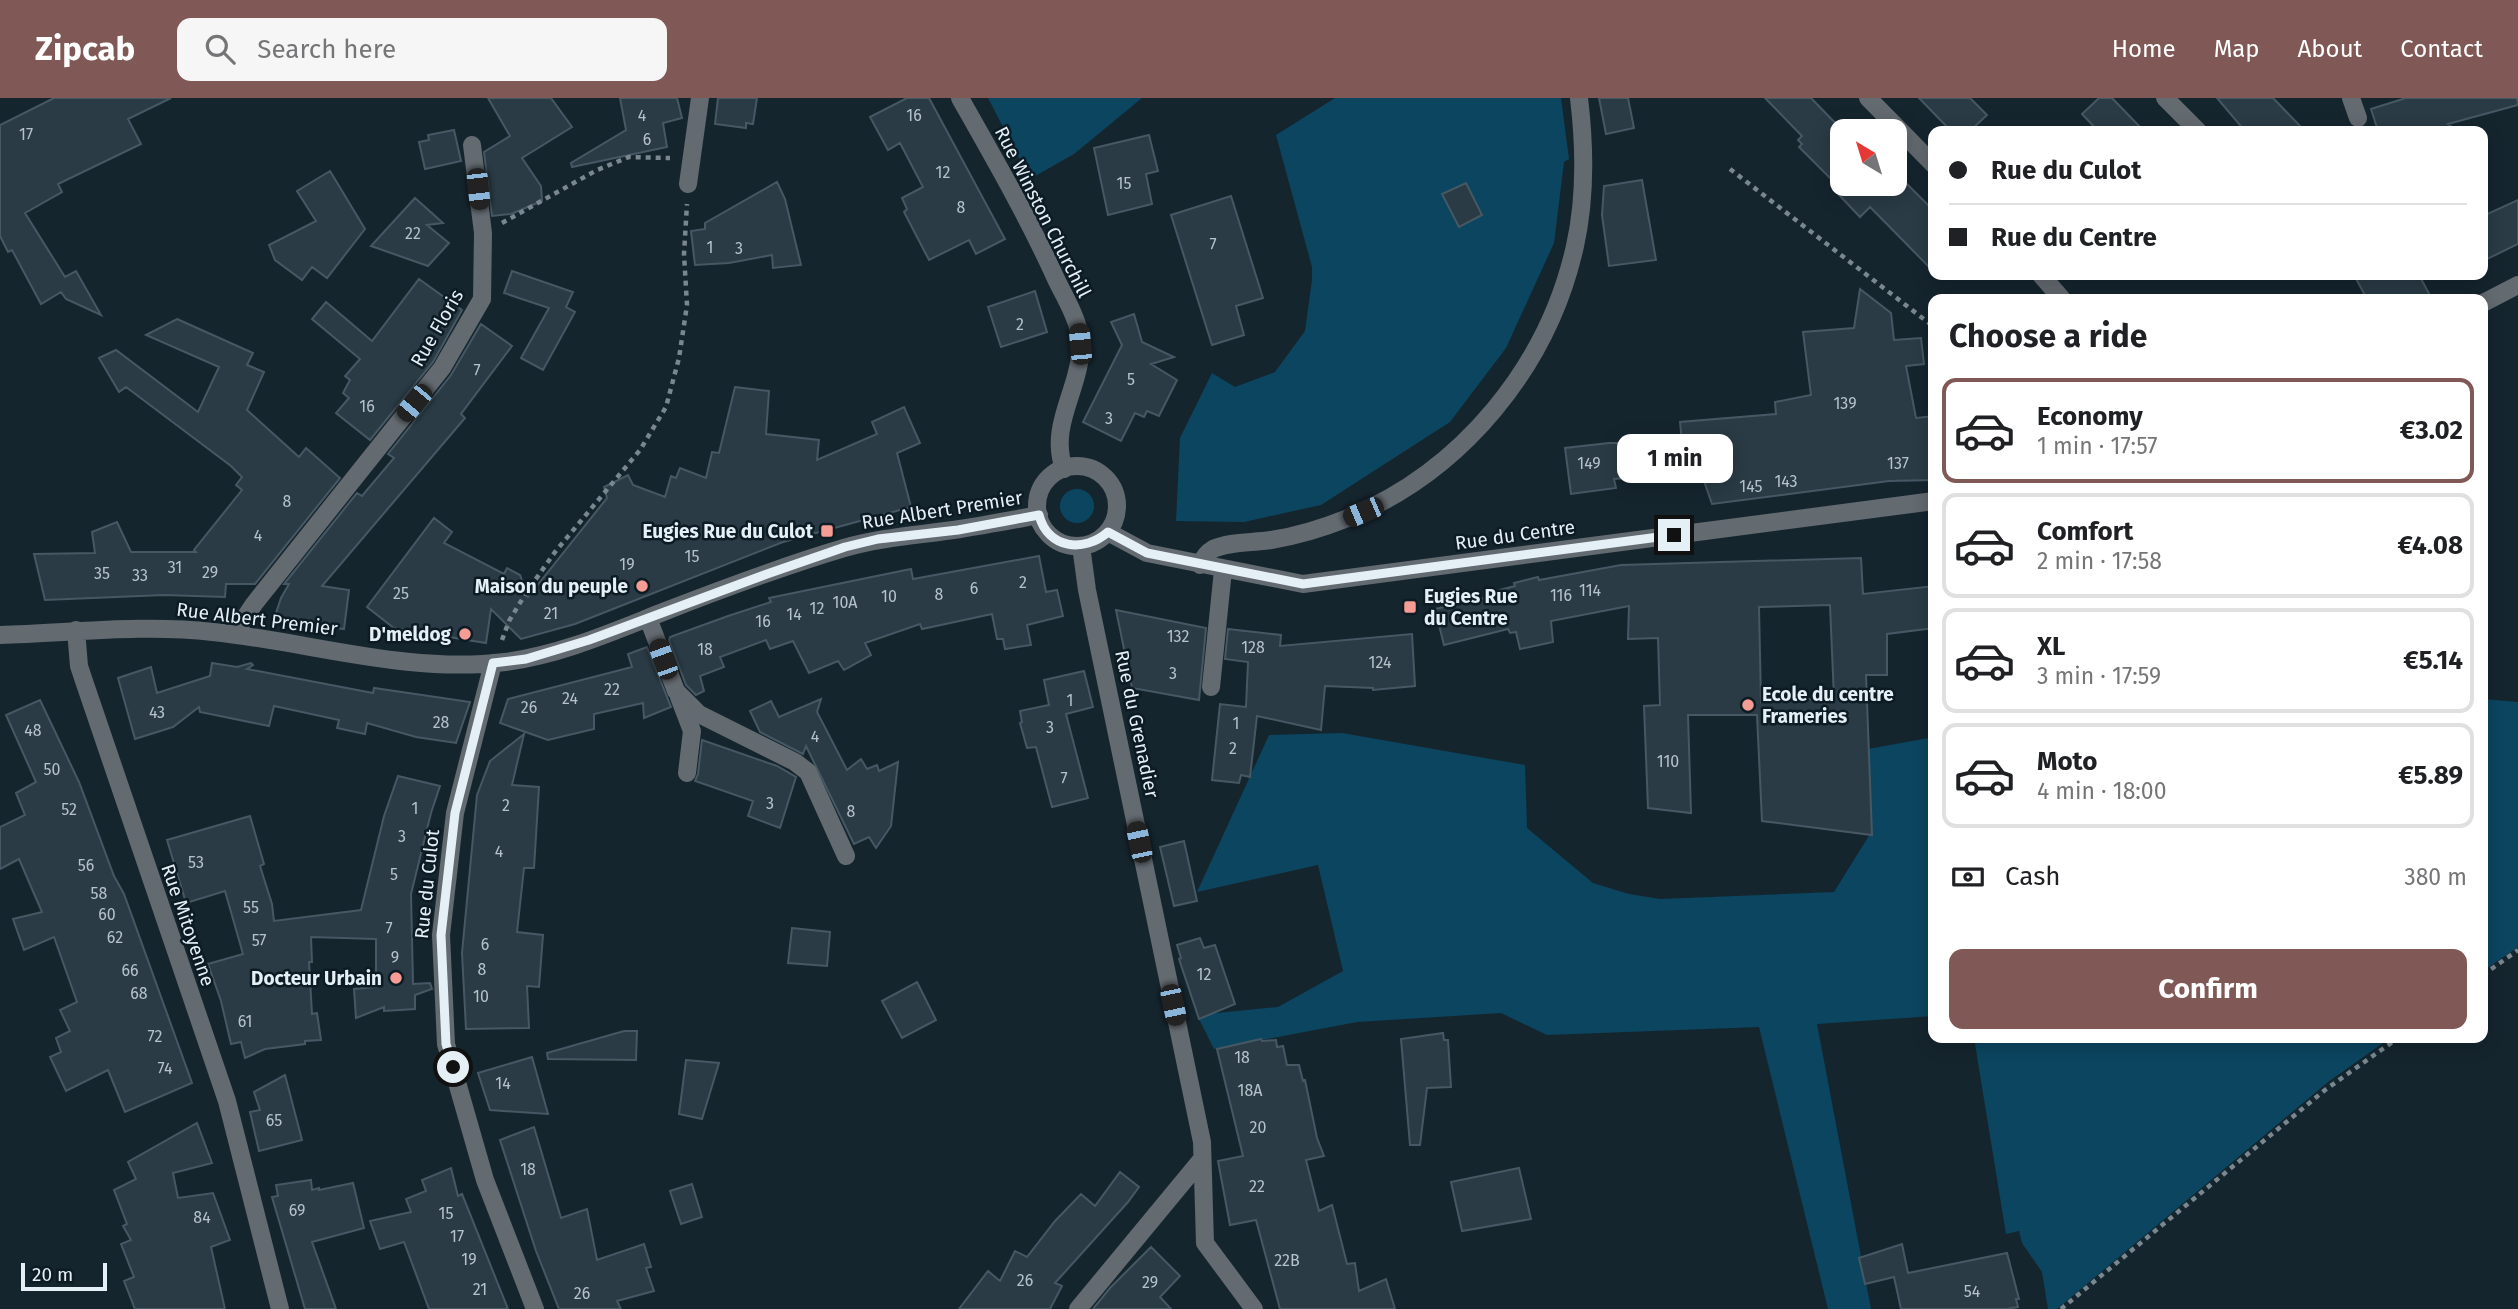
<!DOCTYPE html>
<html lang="en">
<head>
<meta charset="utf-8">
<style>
	:root { --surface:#fff; --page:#f6f6f6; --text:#202124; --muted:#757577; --line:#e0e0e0; --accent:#805856 }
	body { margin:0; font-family:"Fira Sans",sans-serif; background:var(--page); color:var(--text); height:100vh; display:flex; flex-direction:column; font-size:26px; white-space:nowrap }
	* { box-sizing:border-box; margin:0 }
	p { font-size:23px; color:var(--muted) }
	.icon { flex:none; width:38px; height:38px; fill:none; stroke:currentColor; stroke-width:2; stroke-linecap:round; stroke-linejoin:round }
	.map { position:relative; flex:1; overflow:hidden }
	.side { position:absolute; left:1928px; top:196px; width:560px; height:749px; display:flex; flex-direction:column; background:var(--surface); border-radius:14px; box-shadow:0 4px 18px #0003 }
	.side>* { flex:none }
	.banner { position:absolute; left:1928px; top:28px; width:560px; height:154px; border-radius:14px; box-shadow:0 4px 18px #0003; display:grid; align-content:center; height:154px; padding:0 21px; background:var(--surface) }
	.needle { width:46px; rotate:322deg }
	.fabs { position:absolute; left:1830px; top:21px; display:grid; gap:14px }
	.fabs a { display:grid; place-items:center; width:77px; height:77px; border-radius:14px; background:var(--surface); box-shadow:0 4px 18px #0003; font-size:35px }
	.scale { position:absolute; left:21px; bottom:18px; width:86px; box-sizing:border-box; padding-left:7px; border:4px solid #e5eff6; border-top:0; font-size:19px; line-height:24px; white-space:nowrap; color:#e5eff6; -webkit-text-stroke:5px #0c1b24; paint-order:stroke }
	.end { position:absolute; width:32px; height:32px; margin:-16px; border:9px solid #e5eff6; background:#111; box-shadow:0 0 0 4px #111 }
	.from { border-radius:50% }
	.bubble { position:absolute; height:49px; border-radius:14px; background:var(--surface); box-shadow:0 4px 18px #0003; font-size:23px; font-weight:700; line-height:49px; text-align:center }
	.car { position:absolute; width:21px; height:42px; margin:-21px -10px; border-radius:9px; box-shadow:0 0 5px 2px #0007; background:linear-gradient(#222 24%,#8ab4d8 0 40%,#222 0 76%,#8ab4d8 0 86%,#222 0) }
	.banner b { display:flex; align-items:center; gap:24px; height:66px; font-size:26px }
	.banner b+b { border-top:2px solid var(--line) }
	.banner i { width:18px; height:18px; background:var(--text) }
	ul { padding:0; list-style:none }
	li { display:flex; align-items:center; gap:21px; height:105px; margin:0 14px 10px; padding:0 7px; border:4px solid var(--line); border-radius:14px }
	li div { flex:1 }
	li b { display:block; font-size:26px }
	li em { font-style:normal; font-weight:700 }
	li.on { border-color:var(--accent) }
	li>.icon { width:63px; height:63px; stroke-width:1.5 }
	h2 { padding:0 21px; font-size:32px; line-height:84px }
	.pay { display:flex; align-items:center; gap:18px; height:77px; padding:0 21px; font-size:26px }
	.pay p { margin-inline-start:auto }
	.cta { display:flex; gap:14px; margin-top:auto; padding:14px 21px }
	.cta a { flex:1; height:80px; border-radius:14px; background:var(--accent); color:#fff; font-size:28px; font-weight:700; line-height:80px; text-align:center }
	header { display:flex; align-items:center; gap:42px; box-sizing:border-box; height:98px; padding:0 35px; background:var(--accent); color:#fff }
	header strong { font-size:33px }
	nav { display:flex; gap:38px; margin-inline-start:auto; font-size:24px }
	.search { width:490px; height:63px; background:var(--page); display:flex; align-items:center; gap:18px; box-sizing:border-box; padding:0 24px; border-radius:14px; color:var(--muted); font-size:26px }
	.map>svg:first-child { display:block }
	.green { fill:#0c4560 }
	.building { fill:#2a3b45; stroke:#465863; stroke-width:2; fill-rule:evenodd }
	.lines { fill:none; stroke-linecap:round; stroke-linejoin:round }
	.path { stroke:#7a878f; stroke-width:4.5; stroke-dasharray:5 5; stroke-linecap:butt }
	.minor { stroke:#636a70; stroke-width:18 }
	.route { stroke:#e5eff6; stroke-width:9 }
	.poi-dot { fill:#f59c94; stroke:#0c1b24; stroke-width:2.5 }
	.labels { text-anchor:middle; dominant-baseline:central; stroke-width:5; stroke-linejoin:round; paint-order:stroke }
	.number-label { font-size:16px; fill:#b6c2ca }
	.street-label { font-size:19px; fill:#e5eff6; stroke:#0c1b24 }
	.poi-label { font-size:19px; font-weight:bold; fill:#e5eff6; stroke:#0c1b24; text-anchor:end }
</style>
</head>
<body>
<header>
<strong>Zipcab</strong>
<div class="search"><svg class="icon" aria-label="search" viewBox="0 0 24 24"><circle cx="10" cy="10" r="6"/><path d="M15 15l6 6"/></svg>Search here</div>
<nav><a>Home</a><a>Map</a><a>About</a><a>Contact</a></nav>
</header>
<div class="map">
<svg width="2518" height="1211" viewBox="0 0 2518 1211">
	<rect width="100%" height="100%" fill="#15252e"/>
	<path class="green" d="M988,0H1142L1074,56L1030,81Z
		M1335,0H1561L1569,61L1564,64L1554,145L1506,250L1450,324L1321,407L1244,424L1176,423L1180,340L1212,275L1235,289L1275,274L1305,233L1312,182V169L1276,37Z
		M1060 408a17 17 0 1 1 34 0a17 17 0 1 1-34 0Z
		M2483,601L2518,604V849L2483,873Z
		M1342,635L1525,667L1527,730L1593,785L1629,796L1660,801L1834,794L1870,736L1868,651L1934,639V918L1817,926L1871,1211H1828L1759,929L1547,937L1501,915L1357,924L1214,951L1197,917L1278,909L1343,873L1318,767L1197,794L1269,637Z
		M1974,940H2390L2328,984L2057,1211H2048L2042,1174L2022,1145L2019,1133L2006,1136Z"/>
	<path class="building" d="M54,0H171L128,21L141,46L58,86L62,94L25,115L65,179L76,173L101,217L66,201L61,194L41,206L12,152L8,154L0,138V27Z
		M488,0H551L572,29L522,60L541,88L542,103L511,116L492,118L484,54L510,38Z
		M620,0H677L682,20L663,25L667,49L572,69L571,65L626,32Z
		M718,0H757L753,26L746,25V30L715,26Z
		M907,0H929L1005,141L976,156L969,142L929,162L904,114L907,111L902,100L923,89L900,45L888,52L870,19Z
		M1599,0H1628L1634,30L1606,36Z
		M1765,0H1811L1843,33V93L1799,49L1802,46L1798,42L1802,38Z
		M1919,0H1970L1987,17L1970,33H1951Z
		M2099,0H2112L2144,33H2098L2082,16Z
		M2217,0H2273L2305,33H2245Z
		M2406,0H2517L2518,7L2448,26L2458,33H2378L2371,11Z
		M454,32L461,63L425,71L419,44L429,42L428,37Z
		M1149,37L1158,73L1146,76L1152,106L1108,117L1094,50Z
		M330,73L365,131L327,180L312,169L302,182L275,162L269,147L316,123L297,93Z
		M1642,82L1656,162L1609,168L1602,117L1604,88Z
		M777,84L785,101L801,167L773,170L772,157L729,165L695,167L691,133L705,131V125Z
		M1466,85L1482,117L1459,129L1442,96Z
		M1847,86H1907L1934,113V174L1870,109L1860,119L1839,97L1849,88Z
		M1231,98L1263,200L1236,208L1244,237L1212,247L1171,117Z
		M415,100L443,125L427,127L449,145L428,168L371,148Z
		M2518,102V146L2483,163V118Z
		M512,173L573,194L566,209L575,214L543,272L521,260L549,210L504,195Z
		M2354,177H2419L2432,201H2367Z
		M419,181L462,212L433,264L370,342L336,315L349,300L343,295L350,282L345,278L360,261L312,221L326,204L372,243Z
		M1860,191L1891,215L1894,242L1921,240L1924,266L1906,268L1916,320L1934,318V382L1889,383L1712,406L1704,383L1686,384L1680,324L1776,316L1775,304L1811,297L1803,234L1854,230Z
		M1035,193L1047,234L1001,249L988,209Z
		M1134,216L1142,244L1174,259L1151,266L1177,282L1159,318L1147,313L1144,319L1135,315L1121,343L1083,324L1122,247L1111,224Z
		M177,221L253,255L247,267L264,274L247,312L299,359L306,350L340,380L255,486H226L225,499L164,497L45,502L34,456L95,455L92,434L117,424L131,454H196L194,452L242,392L236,387L242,379L231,368L126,289L119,294L99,260L116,252L198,314L219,269L146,237Z
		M481,226L512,248L461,316L465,320L322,488L349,492L344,531L274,521L281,500L289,486H284L357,395L362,398L394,360L388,356L451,277Z
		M735,289L769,293L766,336L819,342L817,362L877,336L872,324L904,309L920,345L897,355L911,409L783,444L575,526L521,541L491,511L486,545L394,530L367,509L434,420L452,434L444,445L504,476L507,470L520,477L528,499L607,400L604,389L628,377L633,387L665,399L671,378L676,380L680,370L706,380L712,354L719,355Z
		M1609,345H1621L1625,380L1614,381L1616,390L1571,396L1565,350Z
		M1039,458L1046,494L1057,492L1063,518L1027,527L1031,547L1005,551L1003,541H997L992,516L922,531L920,526L865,545L871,557L844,572L838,563L809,575L793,543L770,551L766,542L720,559L724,569L700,578L704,593L696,597L686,587L669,542L670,539L728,518L771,504L769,500L911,471L913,481Z
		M1861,460L1863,496L1934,488V530L1887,536V577H1866L1872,737L1762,723L1757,617H1688L1691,715L1648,710L1644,608L1660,607L1658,540L1628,541L1629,508L1551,523L1553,544L1520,551L1516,534L1510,535L1508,531L1444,547L1435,511L1498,497L1496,493L1515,488L1514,485L1538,479L1539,482L1621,467ZM1830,507L1834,600L1761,604L1759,509Z
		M1116,512L1206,530L1199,602L1132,590Z
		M1228,531L1281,537L1280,548L1412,536L1415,588L1373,592V590L1325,588L1321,632L1257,618L1250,679L1241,677L1239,685L1212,682L1220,606L1246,609L1248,564L1225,561Z
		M647,549L671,609L644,620L643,605L594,616V631L548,642L500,625L508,601L632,569L628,556Z
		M212,565L237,569L251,565L253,567L247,571L373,595L374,590L470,604L456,645L416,639L367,625L365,636L337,630L339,622L274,608L269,628L200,614L199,609L173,629L135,641L118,580L151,569L157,595L210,578Z
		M1084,573L1093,609L1066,616L1088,700L1052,709L1036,649L1027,650L1020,625L1022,624L1020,613L1049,607L1044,582Z
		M821,601L817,614L847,672L861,661L867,671L877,667L879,673L898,664L891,728L876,750L869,739L854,746L806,648L803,656L760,634L750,613L771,603L779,619Z
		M40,602L79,684L114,778L124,796L192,985L125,1014L108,972L66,993L50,959L61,954L56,940L70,933L60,912L77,904L54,839L24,852L13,821L42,814L19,761L0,771V729L25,717L16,695L36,684L6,617Z
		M524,636L512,687L539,689L534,770H524L517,834L543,837L539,889L527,888L529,930L466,931L462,855L477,697L490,663Z
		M702,642L777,668L796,679L780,730L748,718L753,703L695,683L698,676Z
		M398,678L440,688L431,715L411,796L413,886L430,885L432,891L415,897V911L384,913V909L356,920L354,891L376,889V841L311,839L312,864H309L312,916L317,915L321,942L305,943V946L265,951L245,960L241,944L231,946L221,903L208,866L243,856L225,793L186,805L167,742L250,718L264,766L260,768L272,806L274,823L361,812L384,718Z
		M1184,743L1197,803L1174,808L1160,749Z
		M792,830L830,834L827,868L788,865Z
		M1200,840L1204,850L1215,847L1235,906L1199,921L1179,861L1181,860L1177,847Z
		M917,884L936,922L902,940L882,903Z
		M624,933H637L636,962L548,961L547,955Z
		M1443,935L1444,942H1448L1451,989L1427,990L1420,1047H1410L1401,941Z
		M1261,941L1262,943L1276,942L1277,949L1283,948L1287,967H1299L1303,983L1305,982L1317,1040L1324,1058L1306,1062L1319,1113L1332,1107L1347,1166L1355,1165L1359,1193L1386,1181L1395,1211H1280L1256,1122L1230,1127L1218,1063L1243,1058L1217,951Z
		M532,959L548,1016L490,1012L478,975Z
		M686,962L719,965L702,1021L679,1016Z
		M285,977L302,1042L259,1053L250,1014L260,1012L254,994Z
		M197,1025L212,1065L173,1075L178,1100L213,1095L230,1142L211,1149L225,1211H135L124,1183L134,1179L121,1146L131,1142L123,1128L127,1126L114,1092L136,1081L128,1064Z
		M534,1029L561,1120L587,1111L597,1162L644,1146L651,1169L646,1170L654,1193L617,1203L621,1211H559L536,1153L500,1042Z
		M451,1070L458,1098L462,1096L508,1211H429L404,1144L380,1151L370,1123L411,1114L406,1101L426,1093L422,1082Z
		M1519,1070L1531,1121L1462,1133L1451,1084Z
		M1120,1074L1139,1089L1128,1104L1055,1185L1062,1188L1050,1211H959L988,1173L1000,1183L1015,1153L1027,1159L1055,1123L1081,1096L1095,1108Z
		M311,1082L312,1092L319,1090V1092L353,1085L364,1130L312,1144L336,1211H305L272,1099L278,1098L276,1087Z
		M692,1086L702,1119L681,1126L670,1093Z
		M1902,1146L1908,1175L2007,1155L2019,1201H2016L2018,1209L2006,1211H1901L1894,1179L1865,1186L1859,1160Z
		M1151,1149L1180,1178L1160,1199L1171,1211H1093L1110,1190Z"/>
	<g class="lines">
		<path class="path" d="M1730,71L1934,229
			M502,125L597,72L629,59L670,60
			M502,542L509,523L526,495L555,454L640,352L666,309L679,260L687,207L684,156L687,106
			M2483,877L2518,852
			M2061,1211L2325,992L2398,940"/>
		<path class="minor" d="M960,0C994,60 1028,119 1056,181C1063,196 1074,213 1078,230C1091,281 1046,320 1064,371
			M1868,0L1934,67
			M2165,0L2198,33
			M2351,0L2358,20
			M688,86L700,0
			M2041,177L2062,201
			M2483,205L2518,187
			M1037 408a40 40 0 1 1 80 0a40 40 0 1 1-80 0Z
			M1108,434L1147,455L1303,486L1934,403
			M1081,448L1087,492L1202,1044L1205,1145L1254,1211
			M1200,467C1203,460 1206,455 1213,451C1230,443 1253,445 1271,442C1297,438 1323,430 1348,420C1462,373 1548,269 1575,148C1586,99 1585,50 1579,0
			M648,520L676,593L699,616L795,664L808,674L846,758
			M76,532L79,568L84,583L227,1003L280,1211
			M234,536L254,506L442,270L482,201L483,135L472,47
			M0,537C72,535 142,526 213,534C310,544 407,576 505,564C560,557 612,534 663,514C722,491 783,468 844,450C882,439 921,437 960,431C986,427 1012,422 1039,417
			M493,565L455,715L441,837L446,946L485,1082L535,1211
			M1211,589L1223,472
			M679,599L692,633L687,675
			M1078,1211L1202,1061"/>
	</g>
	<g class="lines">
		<path class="route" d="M453,969L446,946L441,837L455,715L493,565L526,561L589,542L767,476L845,449L878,441L958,432L1039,417C1048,451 1084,455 1108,434L1147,455L1303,486L1674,437"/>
	</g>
	<g class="poi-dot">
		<rect x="820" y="426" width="14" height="14" rx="3.5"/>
		<circle cx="642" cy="488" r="7"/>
		<rect x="1403" y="502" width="14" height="14" rx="3.5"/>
		<circle cx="465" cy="536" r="7"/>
		<circle cx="1748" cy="607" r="7"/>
		<circle cx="396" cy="880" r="7"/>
	</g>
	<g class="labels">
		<g class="number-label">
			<text x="642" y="17">4</text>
			<text x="914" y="17">16</text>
			<text x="26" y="36">17</text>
			<text x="647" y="41">6</text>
			<text x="943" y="74">12</text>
			<text x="1124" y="85">15</text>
			<text x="961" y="109">8</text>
			<text x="413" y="135">22</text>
			<text x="1213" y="146">7</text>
			<text x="710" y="149">1</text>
			<text x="739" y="150">3</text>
			<text x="1020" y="226">2</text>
			<text x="477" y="272">7</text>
			<text x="1131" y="281">5</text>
			<text x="1845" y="305">139</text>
			<text x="367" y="308">16</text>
			<text x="1109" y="320">3</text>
			<text x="1589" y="365">149</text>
			<text x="1898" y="365">137</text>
			<text x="1786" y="383">143</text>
			<text x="1751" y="388">145</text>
			<text x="287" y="403">8</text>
			<text x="258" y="437">4</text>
			<text x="692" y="458">15</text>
			<text x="627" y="466">19</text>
			<text x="175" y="469">31</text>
			<text x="210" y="474">29</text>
			<text x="102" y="475">35</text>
			<text x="140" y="477">33</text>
			<text x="1023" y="484">2</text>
			<text x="974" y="490">6</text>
			<text x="1590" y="492">114</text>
			<text x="401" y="495">25</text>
			<text x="939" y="496">8</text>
			<text x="1561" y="497">116</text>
			<text x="889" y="498">10</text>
			<text x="845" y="504">10A</text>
			<text x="817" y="510">12</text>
			<text x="551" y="515">21</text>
			<text x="794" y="516">14</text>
			<text x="763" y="523">16</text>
			<text x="1178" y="538">132</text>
			<text x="1253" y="549">128</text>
			<text x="705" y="551">18</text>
			<text x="1380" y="564">124</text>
			<text x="1173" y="575">3</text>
			<text x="612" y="591">22</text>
			<text x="570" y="600">24</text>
			<text x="1070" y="602">1</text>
			<text x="529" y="609">26</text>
			<text x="157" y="614">43</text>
			<text x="441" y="624">28</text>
			<text x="1236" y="625">1</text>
			<text x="1050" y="629">3</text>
			<text x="33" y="632">48</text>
			<text x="815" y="638">4</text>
			<text x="1233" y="650">2</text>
			<text x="1668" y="663">110</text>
			<text x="52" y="671">50</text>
			<text x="1064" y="680">7</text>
			<text x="770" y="705">3</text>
			<text x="506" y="707">2</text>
			<text x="415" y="710">1</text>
			<text x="69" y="711">52</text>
			<text x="851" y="713">8</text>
			<text x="402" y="738">3</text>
			<text x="499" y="753">4</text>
			<text x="196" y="764">53</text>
			<text x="86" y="767">56</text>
			<text x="394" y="776">5</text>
			<text x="99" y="795">58</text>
			<text x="251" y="809">55</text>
			<text x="107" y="816">60</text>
			<text x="389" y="830">7</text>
			<text x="115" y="839">62</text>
			<text x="259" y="842">57</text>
			<text x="485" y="846">6</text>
			<text x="395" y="859">9</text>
			<text x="482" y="871">8</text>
			<text x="130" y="872">66</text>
			<text x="1204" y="876">12</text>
			<text x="139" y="895">68</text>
			<text x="481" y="898">10</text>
			<text x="245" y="923">61</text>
			<text x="155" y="938">72</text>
			<text x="1242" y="959">18</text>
			<text x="165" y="970">74</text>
			<text x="503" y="985">14</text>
			<text x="1250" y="992">18A</text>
			<text x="274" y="1022">65</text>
			<text x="1258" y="1029">20</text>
			<text x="528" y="1071">18</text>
			<text x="1257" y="1088">22</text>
			<text x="297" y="1112">69</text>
			<text x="446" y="1115">15</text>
			<text x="202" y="1119">84</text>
			<text x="457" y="1138">17</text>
			<text x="469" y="1161">19</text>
			<text x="1287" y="1162">22B</text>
			<text x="1025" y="1182">26</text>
			<text x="1150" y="1184">29</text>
			<text x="480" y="1191">21</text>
			<text x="1972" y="1193">54</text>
			<text x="582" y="1195">26</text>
		</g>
		<g class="street-label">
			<text transform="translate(1043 114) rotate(63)">Rue Winston Churchill</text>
			<text transform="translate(437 230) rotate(-60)">Rue Floris</text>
			<text transform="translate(942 412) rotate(-9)">Rue Albert Premier</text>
			<text transform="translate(1515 437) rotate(-8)">Rue du Centre</text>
			<text transform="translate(257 521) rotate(7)">Rue Albert Premier</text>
			<text transform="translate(1137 626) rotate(78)">Rue du Grenadier</text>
			<text transform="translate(427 786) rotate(-84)">Rue du Culot</text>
			<text transform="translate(188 827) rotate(71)">Rue Mitoyenne</text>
		</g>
		<g class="poi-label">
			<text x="813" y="433">Eugies Rue du Culot</text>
			<text x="628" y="488">Maison du peuple</text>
			<text x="1424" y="498" text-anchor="start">Eugies Rue<tspan x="1424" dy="22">du Centre</tspan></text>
			<text x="451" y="536">D'meldog</text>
			<text x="1762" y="596" text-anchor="start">Ecole du centre<tspan x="1762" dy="22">Frameries</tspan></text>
			<text x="382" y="880">Docteur Urbain</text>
		</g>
	</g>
</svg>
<div class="fabs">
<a><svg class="needle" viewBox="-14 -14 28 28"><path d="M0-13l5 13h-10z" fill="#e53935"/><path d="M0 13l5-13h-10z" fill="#757577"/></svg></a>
</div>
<div class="scale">20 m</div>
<i class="end from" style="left:453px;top:969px"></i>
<i class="end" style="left:1674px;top:437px"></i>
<div class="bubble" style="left:1617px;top:336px;width:116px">1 min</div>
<i class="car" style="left:478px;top:91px;rotate:174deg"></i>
<i class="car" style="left:1080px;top:246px;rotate:355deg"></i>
<i class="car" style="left:414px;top:305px;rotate:220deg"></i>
<i class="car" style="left:1363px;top:414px;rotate:247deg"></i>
<i class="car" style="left:663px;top:561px;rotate:340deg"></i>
<i class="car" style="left:1139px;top:744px;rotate:348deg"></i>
<i class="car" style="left:1173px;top:907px;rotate:168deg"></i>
<div class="banner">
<b><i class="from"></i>Rue du Culot</b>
<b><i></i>Rue du Centre</b>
</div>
<section class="side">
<h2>Choose a ride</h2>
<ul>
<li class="on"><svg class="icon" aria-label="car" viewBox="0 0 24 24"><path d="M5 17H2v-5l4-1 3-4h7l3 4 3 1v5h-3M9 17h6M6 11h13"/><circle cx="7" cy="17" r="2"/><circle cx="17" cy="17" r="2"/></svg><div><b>Economy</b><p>1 min · 17:57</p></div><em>€3.02</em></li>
<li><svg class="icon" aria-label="car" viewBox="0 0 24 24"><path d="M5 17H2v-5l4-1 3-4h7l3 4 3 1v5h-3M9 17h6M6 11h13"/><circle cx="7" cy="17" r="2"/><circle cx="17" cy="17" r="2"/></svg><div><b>Comfort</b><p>2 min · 17:58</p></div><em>€4.08</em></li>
<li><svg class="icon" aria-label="car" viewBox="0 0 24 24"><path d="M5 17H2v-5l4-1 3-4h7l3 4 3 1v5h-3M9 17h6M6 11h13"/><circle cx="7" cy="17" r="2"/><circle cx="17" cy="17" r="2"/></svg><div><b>XL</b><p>3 min · 17:59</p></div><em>€5.14</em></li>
<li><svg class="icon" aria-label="car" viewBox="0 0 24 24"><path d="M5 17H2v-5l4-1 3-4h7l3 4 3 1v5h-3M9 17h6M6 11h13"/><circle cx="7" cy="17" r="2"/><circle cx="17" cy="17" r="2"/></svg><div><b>Moto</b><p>4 min · 18:00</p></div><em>€5.89</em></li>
</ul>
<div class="pay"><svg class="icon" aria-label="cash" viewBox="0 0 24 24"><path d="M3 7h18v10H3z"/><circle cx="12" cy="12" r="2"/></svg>Cash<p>380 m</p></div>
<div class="cta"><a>Confirm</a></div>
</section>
</div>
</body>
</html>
